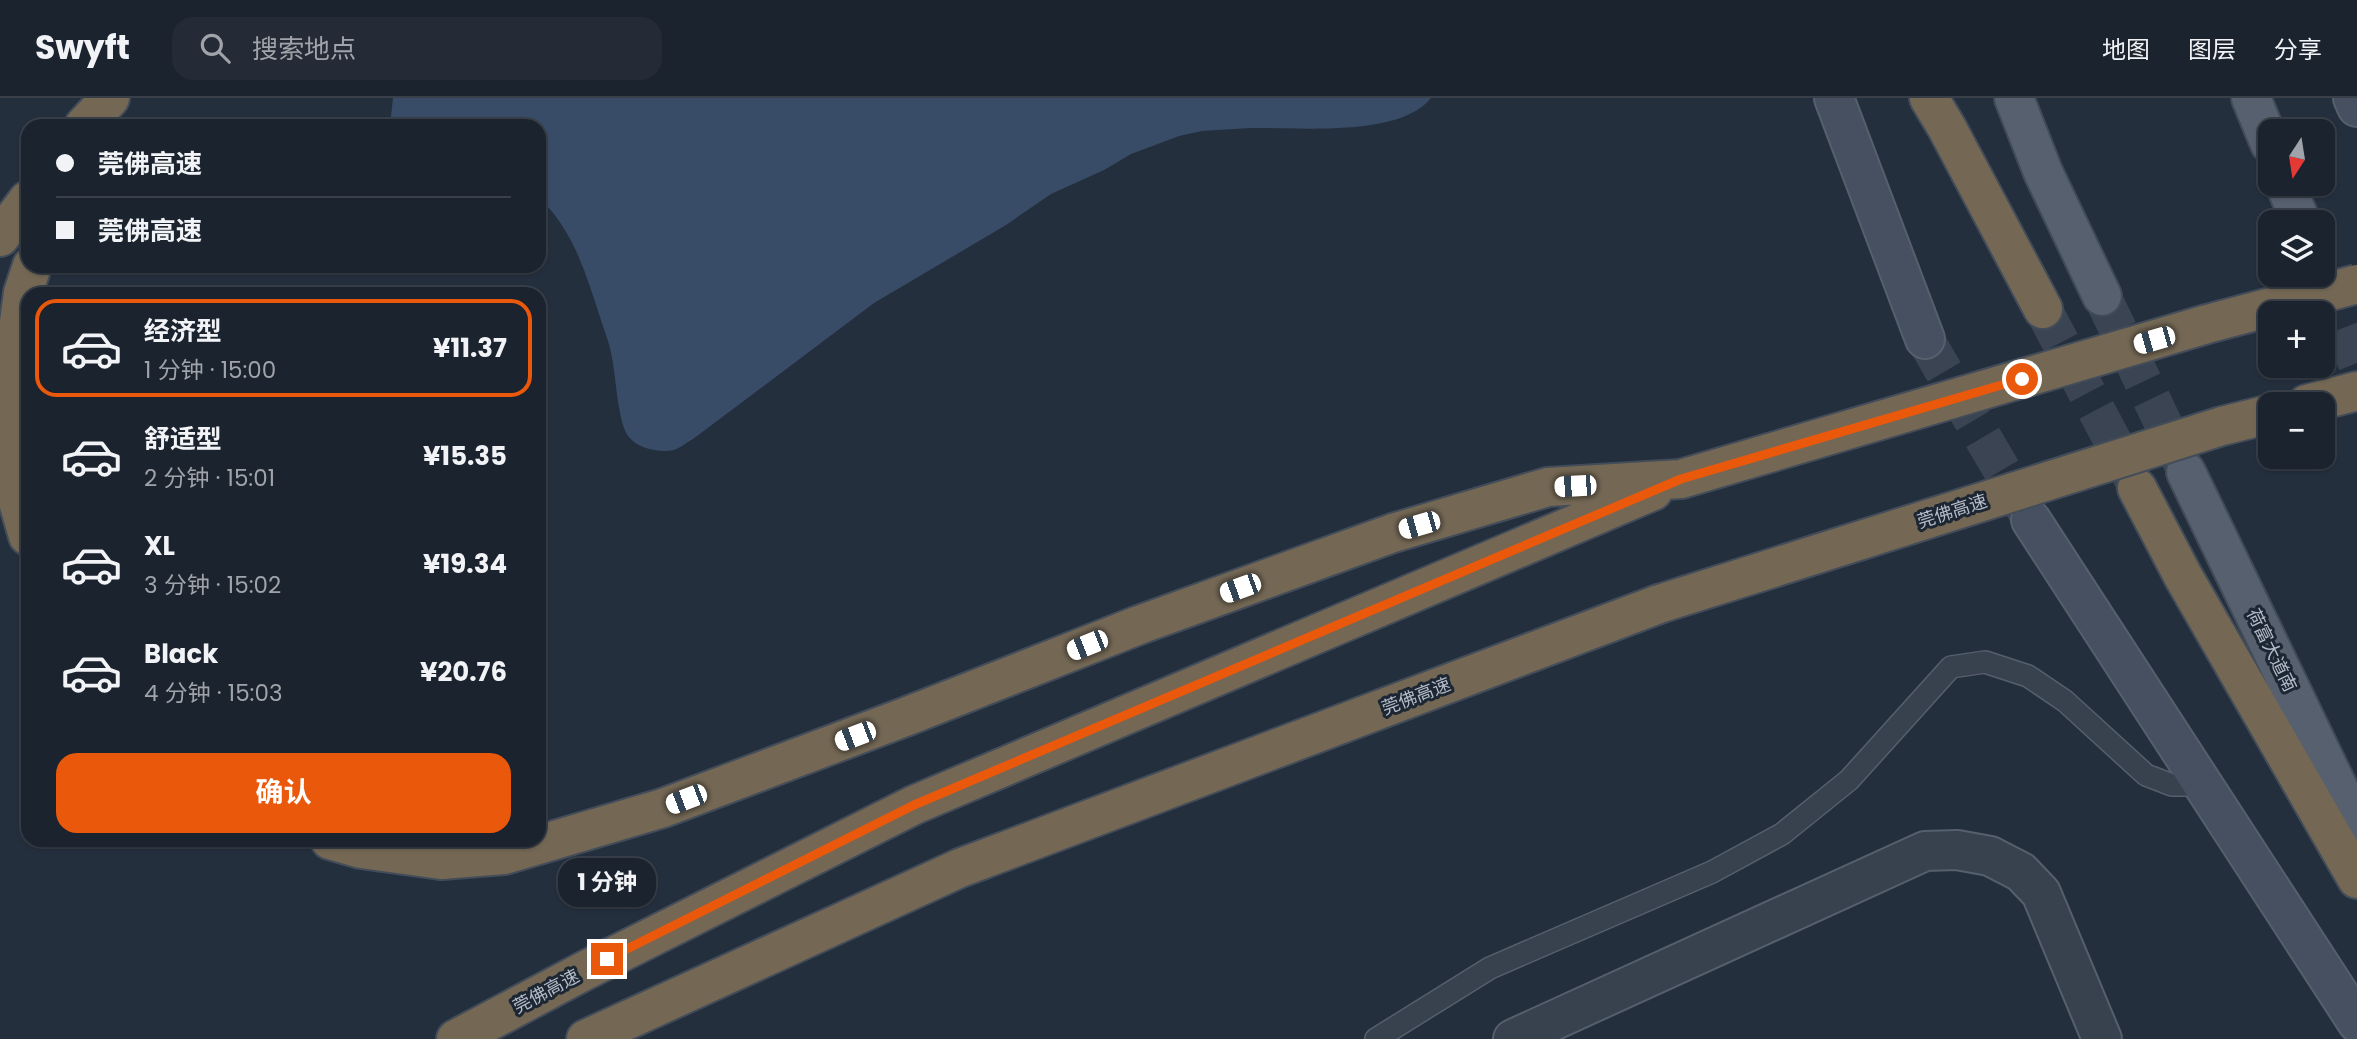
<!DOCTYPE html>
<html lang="zh">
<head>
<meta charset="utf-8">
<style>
	:root { --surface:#1b232e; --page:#242b36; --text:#f1f3f6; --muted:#a0a4aa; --line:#39404a; --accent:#ea580c }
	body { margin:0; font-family:Poppins,"Noto Sans SC",sans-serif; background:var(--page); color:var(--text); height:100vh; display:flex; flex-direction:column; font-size:26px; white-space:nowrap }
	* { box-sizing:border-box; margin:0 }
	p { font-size:23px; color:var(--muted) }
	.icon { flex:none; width:38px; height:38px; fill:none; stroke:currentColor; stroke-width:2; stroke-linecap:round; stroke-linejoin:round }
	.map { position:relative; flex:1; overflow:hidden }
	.sheet { position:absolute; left:21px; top:189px; width:525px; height:560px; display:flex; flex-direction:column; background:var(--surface); border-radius:21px; box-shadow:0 2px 5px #0004,0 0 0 2px var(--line) }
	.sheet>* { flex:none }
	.guide { position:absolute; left:21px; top:21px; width:525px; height:154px; border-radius:21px; box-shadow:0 2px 5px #0004,0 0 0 2px var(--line); display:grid; align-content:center; height:154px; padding:0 35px; background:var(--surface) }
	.needle { width:46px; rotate:192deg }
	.buttons { position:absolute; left:2258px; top:21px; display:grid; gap:14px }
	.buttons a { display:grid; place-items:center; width:77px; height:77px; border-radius:14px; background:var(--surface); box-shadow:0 2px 5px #0004,0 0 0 2px var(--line); font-size:35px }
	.end { position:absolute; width:32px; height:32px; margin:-16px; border:9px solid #ea580c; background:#fff; box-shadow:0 0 0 4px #fff }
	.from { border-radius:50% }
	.bubble { position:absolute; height:49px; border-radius:21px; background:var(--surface); box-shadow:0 2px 5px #0004,0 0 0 2px var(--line); font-size:23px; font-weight:700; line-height:49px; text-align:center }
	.car { position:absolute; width:21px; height:42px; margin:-21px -10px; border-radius:9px; box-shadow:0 0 5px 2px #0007; background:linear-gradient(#fff 24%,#345 0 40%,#fff 0 76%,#345 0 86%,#fff 0) }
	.guide b { display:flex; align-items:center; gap:24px; height:66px; font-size:26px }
	.guide b+b { border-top:2px solid var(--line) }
	.guide i { width:18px; height:18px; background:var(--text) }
	ul { padding:12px 0 0; list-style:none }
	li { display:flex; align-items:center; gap:21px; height:98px; margin:0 14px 10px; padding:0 21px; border:4px solid transparent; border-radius:21px }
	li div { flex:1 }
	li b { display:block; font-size:26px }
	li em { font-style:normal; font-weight:700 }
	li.active { border-color:var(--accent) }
	li>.icon { width:63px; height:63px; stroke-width:1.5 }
	.button { display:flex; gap:14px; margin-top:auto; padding:14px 35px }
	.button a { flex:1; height:80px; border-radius:21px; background:var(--accent); color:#fff; font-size:28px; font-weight:700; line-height:80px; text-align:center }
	header { display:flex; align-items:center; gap:42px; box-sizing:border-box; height:98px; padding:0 35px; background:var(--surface); border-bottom:2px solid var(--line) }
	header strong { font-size:33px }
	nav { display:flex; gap:38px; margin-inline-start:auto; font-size:24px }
	.search { width:490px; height:63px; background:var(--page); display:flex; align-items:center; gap:18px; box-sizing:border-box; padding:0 24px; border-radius:21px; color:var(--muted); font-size:26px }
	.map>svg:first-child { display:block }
	.water { fill:#394c67 }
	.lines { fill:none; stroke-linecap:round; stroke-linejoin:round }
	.secondary-tunnel { stroke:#3a4453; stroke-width:38; stroke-dasharray:38 19; stroke-linecap:butt }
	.primary-tunnel { stroke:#3a4453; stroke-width:38; stroke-dasharray:38 19; stroke-linecap:butt }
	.highway-tunnel { stroke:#3a4453; stroke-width:38; stroke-dasharray:38 19; stroke-linecap:butt }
	.lane-casing { stroke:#565f6c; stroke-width:24 }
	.street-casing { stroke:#565f6c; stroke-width:42 }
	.secondary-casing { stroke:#565f6c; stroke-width:42 }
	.primary-casing { stroke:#414a57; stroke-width:42 }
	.highway-casing { stroke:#434c59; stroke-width:42 }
	.lane { stroke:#38414e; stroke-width:21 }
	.street { stroke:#38414e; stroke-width:38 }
	.secondary { stroke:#465061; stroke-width:38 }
	.primary { stroke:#56606e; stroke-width:38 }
	.highway { stroke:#746855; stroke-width:38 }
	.highway-bridge-casing { stroke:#434c59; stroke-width:42; stroke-linecap:butt }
	.highway-bridge { stroke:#746855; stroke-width:38 }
	.route { stroke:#ea580c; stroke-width:9 }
	.labels { text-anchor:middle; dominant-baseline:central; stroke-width:6; stroke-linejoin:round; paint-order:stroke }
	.street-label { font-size:18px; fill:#b4bcc9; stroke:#1d2633 }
</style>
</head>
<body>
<header>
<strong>Swyft</strong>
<div class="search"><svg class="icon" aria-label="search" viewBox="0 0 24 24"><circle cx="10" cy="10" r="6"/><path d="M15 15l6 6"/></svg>搜索地点</div>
<nav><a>地图</a><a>图层</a><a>分享</a></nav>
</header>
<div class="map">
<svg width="2357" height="941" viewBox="0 0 2357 941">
	<rect width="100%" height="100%" fill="#242f3e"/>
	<path class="water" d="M393,0H1431C1399,40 1297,29 1250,30C1234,31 1218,32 1202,33L1179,38L1131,56L1104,72L1051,96L1006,127L874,205L693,341C687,344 680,350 674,352C660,355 638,351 629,339C618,327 616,278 612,260C610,246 604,232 600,219C586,176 573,131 539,100V28H390Z"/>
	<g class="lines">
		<path class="secondary-tunnel" d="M1925,241L2030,420"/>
		<path class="primary-tunnel" d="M2322,177L2357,265
			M2102,198L2186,373"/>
		<path class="highway-tunnel" d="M2043,211L2137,389"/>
		<defs>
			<path id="lane" d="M1376,941L1490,870L1712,774L1782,736L1849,682L1951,569L1985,564L2028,578L2065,603L2146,677L2172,687H2203"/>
			<path id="street" d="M1513,941L1925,753L1957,752L1990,758L2021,774L2041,795L2102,941"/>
			<path id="secondary" d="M1834,0L1925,241
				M2353,0L2357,9
				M2031,422L2357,924"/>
			<path id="primary" d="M2014,0L2043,74L2102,198
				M2251,0L2270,46
				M2285,86L2301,124
				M2186,374L2357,729"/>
			<path id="highway" d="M1929,0L1947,30L2043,211
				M84,28L110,0
				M0,139L28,102
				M2307,306L2357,293
				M2137,390L2183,478L2357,781
				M28,438L15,393L7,312L23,195L32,168
				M330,742L361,751L441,762L504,757L663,710L905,619L1139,527L1393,435L1548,389L1681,381
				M456,941L584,873L914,707L1653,393
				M586,941L960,770L1659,506"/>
		</defs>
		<use href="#lane" class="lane-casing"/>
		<use href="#street" class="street-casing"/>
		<use href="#secondary" class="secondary-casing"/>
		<use href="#primary" class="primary-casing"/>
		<use href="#highway" class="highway-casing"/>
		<use href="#lane" class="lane"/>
		<use href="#street" class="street"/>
		<use href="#secondary" class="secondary"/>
		<use href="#primary" class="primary"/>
		<use href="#highway" class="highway"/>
		<defs>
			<path id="highway-bridge" d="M1681,381L2207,226L2357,186
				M1659,506L2222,328L2270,316"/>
		</defs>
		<use href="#highway-bridge" class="highway-bridge-casing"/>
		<use href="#highway-bridge" class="highway-bridge"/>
	</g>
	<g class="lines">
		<path class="route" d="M607,861L914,707L1681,381L2022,281"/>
	</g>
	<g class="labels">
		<g class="street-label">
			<text transform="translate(1952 413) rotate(-18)">莞佛高速</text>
			<text transform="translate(2272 552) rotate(64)">荷富大道南</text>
			<text transform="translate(1416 598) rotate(-21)">莞佛高速</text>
			<text transform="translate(546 893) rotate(-28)">莞佛高速</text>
		</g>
	</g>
</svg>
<div class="buttons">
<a><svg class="needle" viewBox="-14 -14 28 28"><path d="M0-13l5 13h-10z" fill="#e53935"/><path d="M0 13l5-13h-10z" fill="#a0a4aa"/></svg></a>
<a><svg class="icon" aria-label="layers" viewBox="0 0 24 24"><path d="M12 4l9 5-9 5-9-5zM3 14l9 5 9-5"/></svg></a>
<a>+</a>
<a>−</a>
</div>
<i class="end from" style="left:2022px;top:281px"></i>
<i class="end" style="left:607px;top:861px"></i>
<div class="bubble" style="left:558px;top:760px;width:98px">1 分钟</div>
<i class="car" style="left:2154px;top:242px;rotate:254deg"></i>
<i class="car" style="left:1575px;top:388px;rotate:267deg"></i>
<i class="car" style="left:1419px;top:427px;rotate:254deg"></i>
<i class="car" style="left:1240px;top:490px;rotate:250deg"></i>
<i class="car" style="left:1087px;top:547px;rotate:248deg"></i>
<i class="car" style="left:855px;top:638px;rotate:249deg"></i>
<i class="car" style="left:686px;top:701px;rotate:249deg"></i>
<div class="guide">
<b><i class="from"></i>莞佛高速</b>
<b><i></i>莞佛高速</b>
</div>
<section class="sheet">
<ul>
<li class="active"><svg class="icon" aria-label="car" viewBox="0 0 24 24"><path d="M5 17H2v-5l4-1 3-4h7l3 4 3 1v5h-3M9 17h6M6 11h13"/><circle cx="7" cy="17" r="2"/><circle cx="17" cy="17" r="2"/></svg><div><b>经济型</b><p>1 分钟 · 15:00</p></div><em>¥11.37</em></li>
<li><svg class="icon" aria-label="car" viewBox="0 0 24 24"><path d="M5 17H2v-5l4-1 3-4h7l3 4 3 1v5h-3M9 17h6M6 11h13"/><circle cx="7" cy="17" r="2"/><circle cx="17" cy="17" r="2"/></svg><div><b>舒适型</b><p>2 分钟 · 15:01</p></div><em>¥15.35</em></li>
<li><svg class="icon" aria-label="car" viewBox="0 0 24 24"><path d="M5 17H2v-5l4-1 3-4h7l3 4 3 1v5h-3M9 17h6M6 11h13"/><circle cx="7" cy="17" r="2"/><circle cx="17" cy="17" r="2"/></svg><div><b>XL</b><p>3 分钟 · 15:02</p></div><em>¥19.34</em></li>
<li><svg class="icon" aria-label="car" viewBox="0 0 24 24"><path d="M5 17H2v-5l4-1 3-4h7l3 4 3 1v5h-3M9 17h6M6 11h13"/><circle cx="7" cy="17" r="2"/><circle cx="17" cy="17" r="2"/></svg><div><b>Black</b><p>4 分钟 · 15:03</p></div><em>¥20.76</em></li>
</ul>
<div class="button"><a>确认</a></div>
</section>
</div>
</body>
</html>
